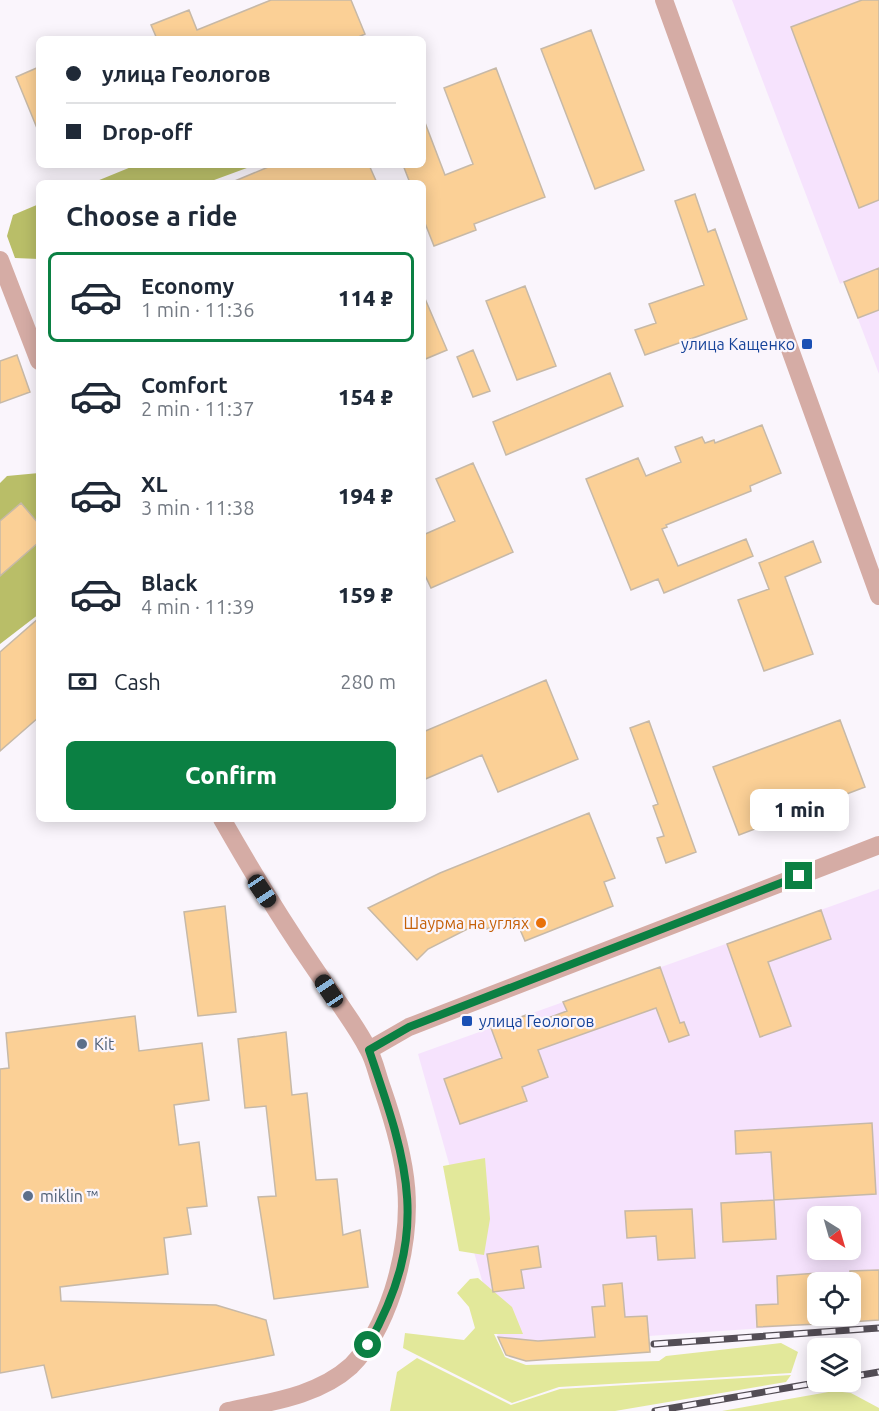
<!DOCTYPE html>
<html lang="en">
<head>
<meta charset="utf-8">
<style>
	:root { --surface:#fff; --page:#f2f2f3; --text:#1f2937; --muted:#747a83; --line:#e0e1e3; --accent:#0b8043 }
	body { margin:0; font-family:Ubuntu,sans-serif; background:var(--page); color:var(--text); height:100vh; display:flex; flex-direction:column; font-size:22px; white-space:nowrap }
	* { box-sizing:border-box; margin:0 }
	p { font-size:20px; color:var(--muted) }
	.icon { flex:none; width:33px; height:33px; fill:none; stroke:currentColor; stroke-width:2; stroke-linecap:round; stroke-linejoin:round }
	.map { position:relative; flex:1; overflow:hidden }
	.drawer { position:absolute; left:36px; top:180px; width:390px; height:642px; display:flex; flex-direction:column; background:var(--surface); border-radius:9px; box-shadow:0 3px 15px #0003 }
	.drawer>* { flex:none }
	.banner { position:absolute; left:36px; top:36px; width:390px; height:132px; border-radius:9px; box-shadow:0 3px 15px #0003; display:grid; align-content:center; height:132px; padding:0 30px; background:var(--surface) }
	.needle { width:39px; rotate:143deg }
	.tools { position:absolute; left:807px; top:1206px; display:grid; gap:12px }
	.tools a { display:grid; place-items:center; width:54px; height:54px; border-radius:9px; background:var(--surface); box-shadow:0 3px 15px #0003; font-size:30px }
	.end { position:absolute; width:27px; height:27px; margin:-14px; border:8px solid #0b8043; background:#fff; box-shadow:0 0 0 3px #fff }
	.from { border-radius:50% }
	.bubble { position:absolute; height:42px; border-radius:9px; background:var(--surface); box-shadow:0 3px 15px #0003; font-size:20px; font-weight:800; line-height:42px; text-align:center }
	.car { position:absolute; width:18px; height:36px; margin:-18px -9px; border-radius:8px; box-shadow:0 0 4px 2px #0007; background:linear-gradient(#222 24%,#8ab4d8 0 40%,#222 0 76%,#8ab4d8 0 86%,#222 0) }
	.banner b { display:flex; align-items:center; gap:21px; height:57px; font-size:22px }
	.banner b+b { border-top:2px solid var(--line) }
	.banner i { width:15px; height:15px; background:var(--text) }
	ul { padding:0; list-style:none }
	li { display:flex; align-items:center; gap:18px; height:90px; margin:0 12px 9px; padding:0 18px; border:3px solid transparent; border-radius:9px }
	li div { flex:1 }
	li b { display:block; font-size:22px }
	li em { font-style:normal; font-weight:800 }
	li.current { border-color:var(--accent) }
	li>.icon { width:54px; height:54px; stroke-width:1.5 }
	h2 { padding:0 30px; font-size:27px; line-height:72px }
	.pay { display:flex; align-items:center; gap:15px; height:66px; padding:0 30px; font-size:22px }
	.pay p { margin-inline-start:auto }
	.primary-button { display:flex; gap:12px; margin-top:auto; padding:12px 30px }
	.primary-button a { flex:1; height:69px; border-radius:9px; background:var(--accent); color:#fff; font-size:24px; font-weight:800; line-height:69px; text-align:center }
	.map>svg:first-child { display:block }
	.built { fill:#f6e3fd; fill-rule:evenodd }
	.green { fill:#e2e89a }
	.forest { fill:#b9be68 }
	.building { fill:#fbd096; stroke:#c7b9a7; stroke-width:1.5 }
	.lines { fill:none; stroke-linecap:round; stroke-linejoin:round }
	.minor { stroke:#d5aca5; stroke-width:18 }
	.rail-casing { stroke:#534d55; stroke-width:7 }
	.rail { stroke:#faf5fc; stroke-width:4.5; stroke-dasharray:14; stroke-linecap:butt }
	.route { stroke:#0b8043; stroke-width:8 }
	.transit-dot { fill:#1a4fb4; stroke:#faf5fc; stroke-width:2 }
	.food-dot { fill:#e8710a; stroke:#faf5fc; stroke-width:2 }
	.service-dot { fill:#5c6f8a; stroke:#faf5fc; stroke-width:2 }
	.labels { text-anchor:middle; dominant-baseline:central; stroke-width:4.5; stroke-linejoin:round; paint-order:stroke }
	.transit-label { font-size:16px; fill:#164399; stroke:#faf5fc; text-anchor:end }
	.food-label { font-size:16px; fill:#c56008; stroke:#faf5fc; text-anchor:end }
	.service-label { font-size:16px; fill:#4e5e75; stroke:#faf5fc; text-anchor:start }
</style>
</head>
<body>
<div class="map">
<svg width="879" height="1411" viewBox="0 0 879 1411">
	<rect width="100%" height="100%" fill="#faf5fc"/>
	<path class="built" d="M732,0H879V374L844,282L840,284Z
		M879,889V1320L649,1336L650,1352L526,1361L506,1355L498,1337L418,1054ZM818,1216H850V1250H818ZM818,1282H850V1316H818Z"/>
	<path class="green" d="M485,1158L490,1219L484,1255L459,1251L443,1166Z
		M478,1278L512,1307L523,1334H494L505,1357L526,1365L659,1361L666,1356L781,1343L798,1352L791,1373L559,1387L512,1403L403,1348L405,1333L464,1340L475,1328L469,1307L457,1293L470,1279Z
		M417,1358L511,1405L560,1389L791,1375L786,1382L615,1411H390L397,1372Z
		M834,1391L851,1393L879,1408V1411H722Z"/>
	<path class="forest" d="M136,165H255L206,183H92Z
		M39,204V259L15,258L7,236L13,215Z
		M39,473V614L0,644V483L7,476Z"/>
	<path class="building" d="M271,0H351L365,34L354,39H157L151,25L189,10L197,30Z
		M862,0H879V200L859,208L791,27Z
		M591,30L644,170L595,189L541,49Z
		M39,67V133L16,77Z
		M496,68L545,197L474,224L476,230L434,246L423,218V183H410L403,165H423L424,120L445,175L473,164L444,88Z
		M273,165H369L377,183H230Z
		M695,194L708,232L715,229L747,319L645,355L635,330L656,323L649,304L704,285L675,201Z
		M879,268V310L858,318L844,282Z
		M525,286L556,366L517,380L486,301Z
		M423,294L447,350L423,360Z
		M473,350L490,391L473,397L457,357Z
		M17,355L30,392L0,403V361Z
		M610,373L623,406L506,455L493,422Z
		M762,425L781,473L750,486L751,491L666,525L667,527L662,529L678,566L746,539L753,556L664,593L658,579L631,590L586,479L638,458L646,476L681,462L675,447L702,437L705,443L714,440L715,443Z
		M473,463L513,552L431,588L423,571V535L455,521L436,479Z
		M21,503L39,524V542L0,576V521Z
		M813,541L821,562L785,577L813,654L764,671L738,600L769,589L759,563Z
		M39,618V717L0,751V652Z
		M546,680L578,759L498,792L482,755L423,780V732Z
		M840,720L865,787L739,835L713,767Z
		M649,721L696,852L666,863L657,838L664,836L653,806L658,804L630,728Z
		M589,813L615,878L604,882L613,906L525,941L515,918L487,929L483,921L428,949L417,960L368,908L440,873Z
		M225,906L236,1012L198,1016L184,912Z
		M821,910L831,939L768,962L791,1026L760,1037L727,944Z
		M660,967L680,1023L684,1022L689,1035L669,1042L656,1008L538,1050L548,1077L522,1087L527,1101L460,1124L444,1079L502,1058L491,1028L526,1015L529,1025L567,1011L563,1002Z
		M135,1016L139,1051L202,1043L209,1100L174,1105L179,1145L199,1142L207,1206L187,1208L191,1234L164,1238L168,1274L60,1287L61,1301L216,1305L266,1320L274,1355L52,1398L44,1365L0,1373V1069L9,1068L6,1033Z
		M286,1032L292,1095L307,1093L316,1180L337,1179L343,1235L360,1230L368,1287L274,1299L258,1197L276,1196L266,1106L245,1108L238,1039Z
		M872,1123L876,1194L774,1200L771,1152L736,1154L735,1131Z
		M774,1200L776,1239L723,1242L721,1203Z
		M692,1209L695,1258L658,1260L656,1236L627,1238L625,1211Z
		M538,1246L541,1267L521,1270L524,1288L493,1292L487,1254Z
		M879,1270V1320L850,1322V1271Z
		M818,1273V1324L757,1327L756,1305L778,1304L777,1276Z
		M622,1283L625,1317L647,1316L650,1352L526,1361L506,1355L498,1337L538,1341L595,1337L592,1307L605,1306L603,1285Z"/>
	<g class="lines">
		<path class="minor" d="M664,0L879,596
			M0,260L39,361
			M222,819C251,870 280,918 313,966C331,993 353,1020 368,1049C375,1061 377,1075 382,1088C408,1163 417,1214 393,1291C384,1318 371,1346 351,1366C318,1396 270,1402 228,1411
			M369,1050L409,1027L879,845"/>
		<defs>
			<path id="rail" d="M654,1344L879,1328
				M850,1377L879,1372
				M655,1411L821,1382"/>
		</defs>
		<use href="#rail" class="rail-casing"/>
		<use href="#rail" class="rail"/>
	</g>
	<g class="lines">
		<path class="route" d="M368,1345C432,1232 408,1164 369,1050L409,1027L799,876"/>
	</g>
	<g class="transit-dot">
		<rect x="801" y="338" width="12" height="12" rx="3"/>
		<rect x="461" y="1015" width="12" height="12" rx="3"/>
	</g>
	<circle class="food-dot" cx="541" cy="923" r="6"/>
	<g class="service-dot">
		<circle cx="82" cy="1044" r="6"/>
		<circle cx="28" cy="1196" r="6"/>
	</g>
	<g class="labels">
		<g class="transit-label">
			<text x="795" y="344">улица Кащенко</text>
			<text x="479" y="1021" text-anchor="start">улица Геологов</text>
		</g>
		<g class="food-label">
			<text x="529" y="923">Шаурма на углях</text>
		</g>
		<g class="service-label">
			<text x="94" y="1044">Kit</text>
			<text x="40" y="1196">miklin ™</text>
		</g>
	</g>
</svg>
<div class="tools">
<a><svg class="needle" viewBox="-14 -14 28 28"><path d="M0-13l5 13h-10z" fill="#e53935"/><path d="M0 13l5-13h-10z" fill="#747a83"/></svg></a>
<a><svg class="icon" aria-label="locate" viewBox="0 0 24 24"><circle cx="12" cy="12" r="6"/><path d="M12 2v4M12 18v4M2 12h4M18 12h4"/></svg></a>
<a><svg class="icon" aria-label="layers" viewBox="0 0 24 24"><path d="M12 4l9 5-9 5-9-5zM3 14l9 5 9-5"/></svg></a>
</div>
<i class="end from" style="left:368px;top:1345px"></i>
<i class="end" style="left:799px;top:876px"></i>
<div class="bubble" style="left:750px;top:789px;width:99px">1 min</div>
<i class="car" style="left:262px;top:891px;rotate:146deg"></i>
<i class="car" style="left:329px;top:991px;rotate:326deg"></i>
<div class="banner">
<b><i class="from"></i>улица Геологов</b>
<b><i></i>Drop-off</b>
</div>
<section class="drawer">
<h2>Choose a ride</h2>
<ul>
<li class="current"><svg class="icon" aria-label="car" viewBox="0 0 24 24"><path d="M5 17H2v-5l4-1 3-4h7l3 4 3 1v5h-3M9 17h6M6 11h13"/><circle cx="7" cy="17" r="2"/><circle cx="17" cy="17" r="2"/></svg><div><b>Economy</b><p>1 min · 11:36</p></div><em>114 ₽</em></li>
<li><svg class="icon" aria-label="car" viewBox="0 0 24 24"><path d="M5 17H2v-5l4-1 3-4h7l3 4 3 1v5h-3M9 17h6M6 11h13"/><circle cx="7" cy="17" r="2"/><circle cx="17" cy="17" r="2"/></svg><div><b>Comfort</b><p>2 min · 11:37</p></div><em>154 ₽</em></li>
<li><svg class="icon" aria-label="car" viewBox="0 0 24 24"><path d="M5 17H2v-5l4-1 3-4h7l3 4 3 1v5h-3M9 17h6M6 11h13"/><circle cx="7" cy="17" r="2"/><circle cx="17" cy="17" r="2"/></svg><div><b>XL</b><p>3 min · 11:38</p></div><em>194 ₽</em></li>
<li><svg class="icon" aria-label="car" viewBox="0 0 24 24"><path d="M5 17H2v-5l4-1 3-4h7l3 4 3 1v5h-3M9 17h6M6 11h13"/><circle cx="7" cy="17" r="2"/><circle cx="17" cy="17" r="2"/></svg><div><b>Black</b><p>4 min · 11:39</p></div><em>159 ₽</em></li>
</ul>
<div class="pay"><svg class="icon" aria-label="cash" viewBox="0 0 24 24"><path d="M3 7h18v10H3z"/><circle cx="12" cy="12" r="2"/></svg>Cash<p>280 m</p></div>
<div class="primary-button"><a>Confirm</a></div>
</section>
</div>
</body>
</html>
